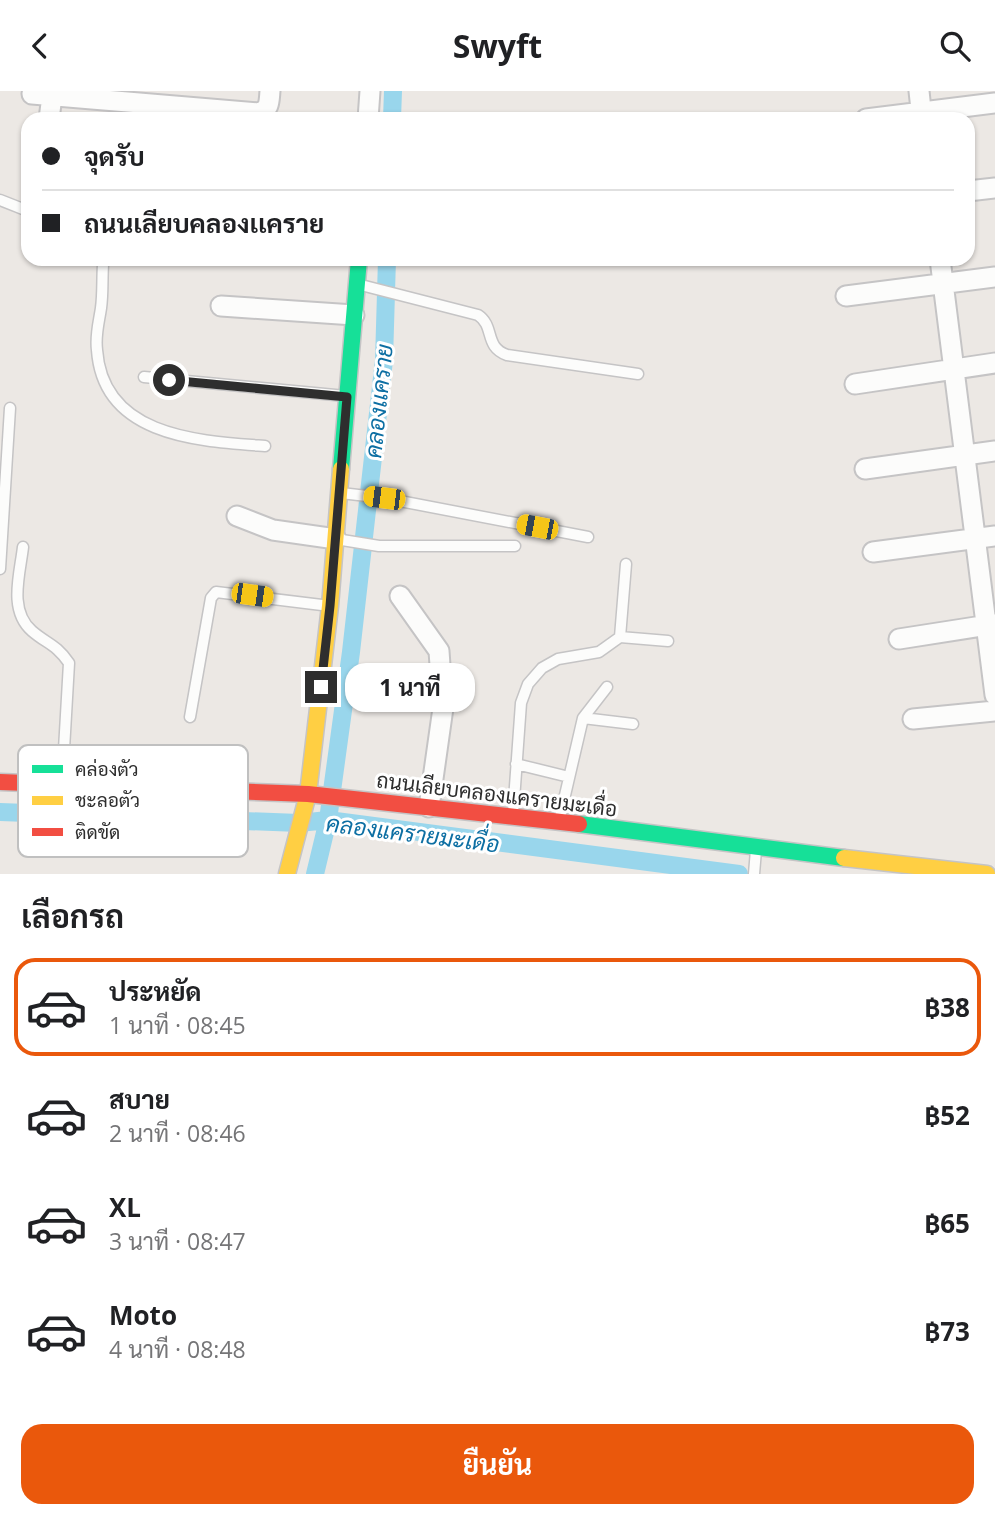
<!DOCTYPE html>
<html lang="th">
<head>
<meta charset="utf-8">
<style>
	:root { --surface:#fff; --page:#f2f2f2; --text:#202124; --muted:#757577; --line:#e0e0e0; --accent:#ea580c }
	body { margin:0; font-family:"Open Sans",Sarabun,sans-serif; background:var(--page); color:var(--text); height:100vh; display:flex; flex-direction:column; font-size:26px; white-space:nowrap }
	* { box-sizing:border-box; margin:0 }
	p { font-size:23px; color:var(--muted) }
	.icon { flex:none; width:38px; height:38px; fill:none; stroke:currentColor; stroke-width:2; stroke-linecap:round; stroke-linejoin:round }
	.map { position:relative; height:783px; overflow:hidden }
	.details { display:flex; flex-direction:column; background:var(--surface); flex:1 }
	.details>* { flex:none }
	.guide { position:absolute; left:21px; top:21px; width:954px; height:154px; border-radius:21px; box-shadow:0 2px 5px #0004; display:grid; align-content:center; height:154px; padding:0 21px; background:var(--surface) }
	.end { position:absolute; width:32px; height:32px; margin:-16px; border:9px solid #2e2e2e; background:#fff; box-shadow:0 0 0 4px #fff }
	.from { border-radius:50% }
	.bubble { position:absolute; height:49px; border-radius:21px; background:var(--surface); box-shadow:0 2px 5px #0004; font-size:23px; font-weight:700; line-height:49px; text-align:center }
	.car { position:absolute; width:21px; height:42px; margin:-21px -10px; border-radius:9px; box-shadow:0 0 5px 2px #0007; background:linear-gradient(#f5c518 24%,#345 0 40%,#f5c518 0 76%,#345 0 86%,#f5c518 0) }
	.guide b { display:flex; align-items:center; gap:24px; height:66px; font-size:26px }
	.guide b+b { border-top:2px solid var(--line) }
	.guide i { width:18px; height:18px; background:var(--text) }
	ul { padding:0; list-style:none }
	li { display:flex; align-items:center; gap:21px; height:98px; margin:0 14px 10px; padding:0 7px; border:4px solid transparent; border-radius:21px }
	li div { flex:1 }
	li b { display:block; font-size:26px }
	li em { font-style:normal; font-weight:700 }
	li.current { border-color:var(--accent) }
	li>.icon { width:63px; height:63px; stroke-width:1.5 }
	h2 { padding:0 21px; font-size:32px; line-height:84px }
	.action { display:flex; gap:14px; margin-top:auto; padding:14px 21px }
	.action a { flex:1; height:80px; border-radius:21px; background:var(--accent); color:#fff; font-size:28px; font-weight:700; line-height:80px; text-align:center }
	header { display:flex; justify-content:space-between; align-items:center; height:91px; padding:0 21px; background:var(--surface); font-size:32px; font-weight:700 }
	.map>svg:first-child { display:block }
	.lines { fill:none; stroke-linecap:round; stroke-linejoin:round }
	.canal { stroke:#99d6ec; stroke-width:18 }
	.lane-casing { stroke:#c5c4c5; stroke-width:13 }
	.street-casing { stroke:#c5c4c5; stroke-width:23 }
	.fast-casing { stroke:#c5c4c5; stroke-width:19 }
	.slow-casing { stroke:#c5c4c5; stroke-width:19 }
	.jam-casing { stroke:#c5c4c5; stroke-width:19 }
	.lane { stroke:#fcfcfb; stroke-width:10 }
	.street { stroke:#fcfcfb; stroke-width:19 }
	.fast { stroke:#16e098; stroke-width:16 }
	.slow { stroke:#ffcf43; stroke-width:16 }
	.jam { stroke:#f24e42; stroke-width:16 }
	.route { stroke:#2e2e2e; stroke-width:9 }
	.labels { text-anchor:middle; dominant-baseline:central; stroke-width:6; stroke-linejoin:round; paint-order:stroke }
	.street-label { font-size:21px; fill:#2e2e2e; stroke:#fff }
	.water-label { font-size:23px; font-style:italic; fill:#0d6fa3; stroke:#fff }
	.key { fill:#fff; stroke:#c0c0c0; stroke-width:2 }
	.key-label { font-size:19px; fill:#2e2e2e }
</style>
</head>
<body>
<header><svg class="icon" aria-label="back" viewBox="0 0 24 24"><path d="M15 5l-7 7 7 7"/></svg>Swyft<svg class="icon" aria-label="search" viewBox="0 0 24 24"><circle cx="10" cy="10" r="6"/><path d="M15 15l6 6"/></svg></header>
<div class="map">
<svg width="995" height="783" viewBox="0 0 995 783">
	<rect width="100%" height="100%" fill="#ece8e4"/>
	<g class="lines">
		<path class="canal" d="M392,28L393,0
			M0,721L299,732L328,729L739,783
			M315,783L328,729L351,561L384,269L387,168"/>
		<defs>
			<path id="lane" d="M0,109L28,120
				M101,168L103,174C102,188 103,203 101,217C99,231 95,244 97,259C103,346 199,350 265,355
				M357,193L478,224C495,235 484,256 507,264L638,283
				M144,286L346,305
				M341,402L384,407L588,446
				M336,448L379,455H515
				M23,456C20,483 8,519 32,540C47,553 56,553 69,572L62,693
				M0,478L10,317
				M620,546L668,550
				M190,626L211,507L216,501L330,515
				M583,627L633,633
				M516,673L569,686
				M513,723L521,612L528,593L542,577L558,568L599,561L620,546L626,473
				M559,730L583,627L607,596
				M754,783L756,759"/>
			<path id="street" d="M919,0L922,28
				M32,3L259,22C270,18 269,11 270,0
				M49,28L52,5
				M368,28L370,0
				M866,28L995,12
				M968,100L995,97
				M940,168L995,604
				M846,205L995,186
				M221,215L354,224
				M855,293L995,272
				M865,378L995,360
				M237,425L273,439L336,448
				M873,461L995,445
				M400,505L439,560L443,617L429,716
				M899,548L995,533
				M913,628L995,620"/>
			<path id="fast" d="M341,378L359,168
				M579,733L844,767"/>
			<path id="slow" d="M844,767L987,783
				M287,783L308,703L330,515L341,378"/>
			<path id="jam" d="M0,691L308,703L579,733"/>
		</defs>
		<use href="#lane" class="lane-casing"/>
		<use href="#street" class="street-casing"/>
		<use href="#fast" class="fast-casing"/>
		<use href="#slow" class="slow-casing"/>
		<use href="#jam" class="jam-casing"/>
		<use href="#lane" class="lane"/>
		<use href="#street" class="street"/>
		<use href="#fast" class="fast"/>
		<use href="#slow" class="slow"/>
		<use href="#jam" class="jam"/>
	</g>
	<g class="lines">
		<path class="route" d="M169,289L347,306L330,515L321,596"/>
	</g>
	<g class="labels">
		<g class="street-label">
			<text transform="translate(497 703) rotate(7)">ถนนเลียบคลองแครายมะเดื่อ</text>
		</g>
		<g class="water-label">
			<text transform="translate(378 310) rotate(-84)">คลองเเคราย</text>
			<text transform="translate(413 742) rotate(7)">คลองแครายมะเดื่อ</text>
		</g>
	</g>
	<rect x="18" y="654" width="230" height="112" rx="10" class="key"/>
	<rect x="32" y="674" width="31" height="8" fill="#16e098"/>
	<rect x="32" y="705" width="31" height="9" fill="#ffcf43"/>
	<rect x="32" y="737" width="31" height="8" fill="#f24e42"/>
	<g class="key-label">
		<text x="75" y="685">คล่องตัว</text>
		<text x="75" y="716">ชะลอตัว</text>
		<text x="75" y="748">ติดขัด</text>
	</g>
</svg>
<i class="end from" style="left:169px;top:289px"></i>
<i class="end" style="left:321px;top:596px"></i>
<div class="bubble" style="left:345px;top:572px;width:130px">1 นาที</div>
<i class="car" style="left:384px;top:407px;rotate:277deg"></i>
<i class="car" style="left:537px;top:436px;rotate:281deg"></i>
<i class="car" style="left:252px;top:504px;rotate:98deg"></i>
<div class="guide">
<b><i class="from"></i>จุดรับ</b>
<b><i></i>ถนนเลียบคลองเเคราย</b>
</div>
</div>
<section class="details">
<h2>เลือกรถ</h2>
<ul>
<li class="current"><svg class="icon" aria-label="car" viewBox="0 0 24 24"><path d="M5 17H2v-5l4-1 3-4h7l3 4 3 1v5h-3M9 17h6M6 11h13"/><circle cx="7" cy="17" r="2"/><circle cx="17" cy="17" r="2"/></svg><div><b>ประหยัด</b><p>1 นาที · 08:45</p></div><em>฿38</em></li>
<li><svg class="icon" aria-label="car" viewBox="0 0 24 24"><path d="M5 17H2v-5l4-1 3-4h7l3 4 3 1v5h-3M9 17h6M6 11h13"/><circle cx="7" cy="17" r="2"/><circle cx="17" cy="17" r="2"/></svg><div><b>สบาย</b><p>2 นาที · 08:46</p></div><em>฿52</em></li>
<li><svg class="icon" aria-label="car" viewBox="0 0 24 24"><path d="M5 17H2v-5l4-1 3-4h7l3 4 3 1v5h-3M9 17h6M6 11h13"/><circle cx="7" cy="17" r="2"/><circle cx="17" cy="17" r="2"/></svg><div><b>XL</b><p>3 นาที · 08:47</p></div><em>฿65</em></li>
<li><svg class="icon" aria-label="car" viewBox="0 0 24 24"><path d="M5 17H2v-5l4-1 3-4h7l3 4 3 1v5h-3M9 17h6M6 11h13"/><circle cx="7" cy="17" r="2"/><circle cx="17" cy="17" r="2"/></svg><div><b>Moto</b><p>4 นาที · 08:48</p></div><em>฿73</em></li>
</ul>
<div class="action"><a>ยืนยัน</a></div>
</section>
</body>
</html>
